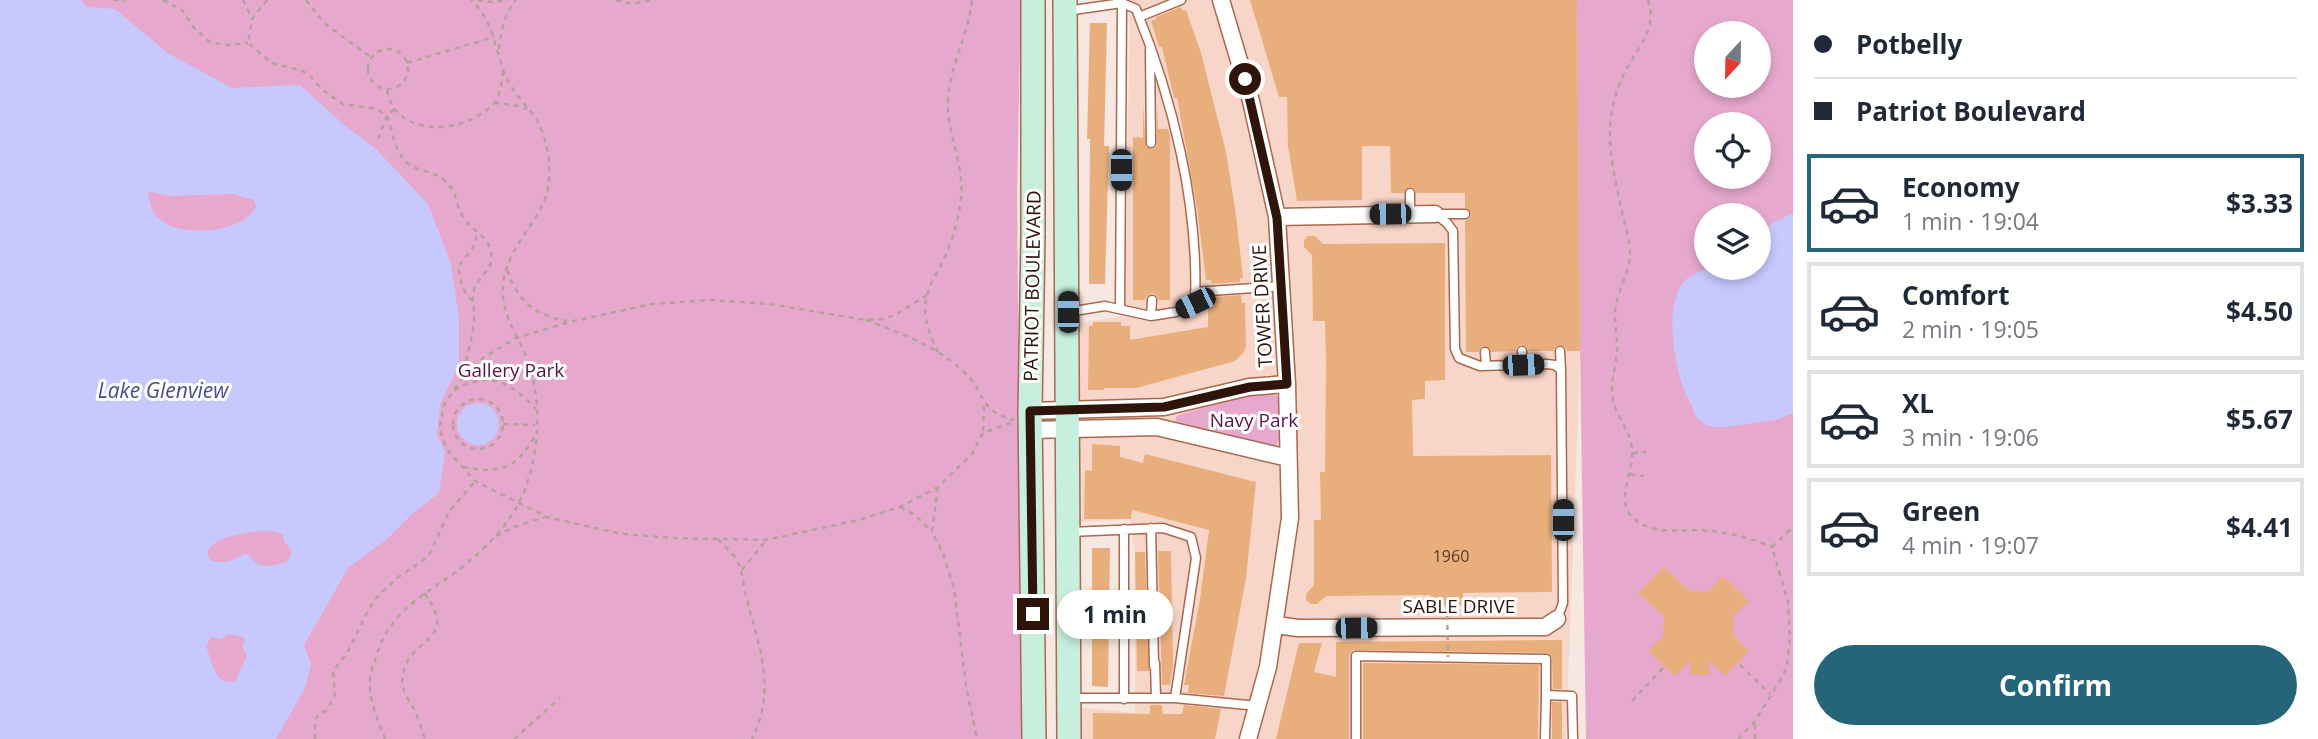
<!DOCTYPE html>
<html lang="en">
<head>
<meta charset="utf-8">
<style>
	:root { --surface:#fff; --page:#f6f6f7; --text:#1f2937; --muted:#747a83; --line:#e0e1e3; --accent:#246579 }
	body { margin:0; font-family:"Open Sans",sans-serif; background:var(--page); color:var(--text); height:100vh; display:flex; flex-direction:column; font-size:26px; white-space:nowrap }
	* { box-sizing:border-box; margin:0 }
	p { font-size:23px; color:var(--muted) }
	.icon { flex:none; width:38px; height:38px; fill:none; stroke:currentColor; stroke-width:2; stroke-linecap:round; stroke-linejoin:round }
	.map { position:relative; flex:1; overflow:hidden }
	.panel { display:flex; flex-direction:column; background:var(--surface); width:525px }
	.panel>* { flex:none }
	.guide { display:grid; align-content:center; height:154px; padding:0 21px; background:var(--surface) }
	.needle { width:46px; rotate:202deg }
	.buttons { position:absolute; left:1694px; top:21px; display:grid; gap:14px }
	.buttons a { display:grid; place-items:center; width:77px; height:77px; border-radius:50%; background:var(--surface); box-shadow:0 4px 10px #0003; font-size:35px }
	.end { position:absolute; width:32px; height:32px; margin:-16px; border:9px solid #2f140a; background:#fff; box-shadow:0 0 0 4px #fff }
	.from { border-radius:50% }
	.bubble { position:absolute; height:49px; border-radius:24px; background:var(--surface); box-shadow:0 4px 10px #0003; font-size:23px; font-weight:700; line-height:49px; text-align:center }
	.car { position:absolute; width:21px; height:42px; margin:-21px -10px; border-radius:9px; box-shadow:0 0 5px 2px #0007; background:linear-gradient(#222 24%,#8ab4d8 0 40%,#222 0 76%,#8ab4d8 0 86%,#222 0) }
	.guide b { display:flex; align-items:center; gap:24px; height:66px; font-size:26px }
	.guide b+b { border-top:2px solid var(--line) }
	.guide i { width:18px; height:18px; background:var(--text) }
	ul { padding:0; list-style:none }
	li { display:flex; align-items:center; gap:21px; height:98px; margin:0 14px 10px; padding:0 7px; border:4px solid var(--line); border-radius:0px }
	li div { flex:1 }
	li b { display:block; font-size:26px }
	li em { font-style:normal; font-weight:700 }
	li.selected { border-color:var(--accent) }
	li>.icon { width:63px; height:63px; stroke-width:1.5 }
	.cta { display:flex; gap:14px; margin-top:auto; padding:14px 21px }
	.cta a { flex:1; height:80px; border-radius:42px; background:var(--accent); color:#fff; font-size:28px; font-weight:700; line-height:80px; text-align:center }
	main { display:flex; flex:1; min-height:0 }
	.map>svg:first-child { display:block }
	.built { fill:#f7d5c8 }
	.green { fill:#e7a8ce; fill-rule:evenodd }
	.water { fill:#c7c9fe; fill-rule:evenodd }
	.building { fill:#e8af7c }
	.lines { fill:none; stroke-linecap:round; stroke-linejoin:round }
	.lane-casing { stroke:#aa684d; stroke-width:11 }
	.street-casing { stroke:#aa684d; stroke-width:19 }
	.secondary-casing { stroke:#aa684d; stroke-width:26 }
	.path { stroke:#b4a199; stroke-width:2.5; stroke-dasharray:5 5; stroke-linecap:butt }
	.lane { stroke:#fff; stroke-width:8 }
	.street { stroke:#fff; stroke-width:16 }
	.secondary { stroke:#c6efde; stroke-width:23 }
	.path-bridge { stroke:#b4a199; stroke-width:2.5; stroke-dasharray:5 5; stroke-linecap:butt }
	.route { stroke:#2f140a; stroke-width:9 }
	.labels { text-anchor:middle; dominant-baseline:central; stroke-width:6; stroke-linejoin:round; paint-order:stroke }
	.number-label { font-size:16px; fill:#5d3b26 }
	.street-label { font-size:19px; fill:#2f140a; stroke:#fff }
	.park-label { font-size:19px; fill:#5c1246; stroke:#fff }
	.water-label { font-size:21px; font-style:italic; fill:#4c4994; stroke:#fff }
</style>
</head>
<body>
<main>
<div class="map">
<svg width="1793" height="739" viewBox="0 0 1793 739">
	<rect width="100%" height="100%" fill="#f6e7e1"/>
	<path class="built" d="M1130,0H1577L1580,351L1566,739H1080L1077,707L1135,713V552L1129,519L1080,522L1072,324L1125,316Z"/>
	<path class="green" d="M0,0H1021L1017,195L1022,739H0Z
		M1577,0H1793V739H1586L1580,351ZM1706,33H1759V86H1706ZM1706,124H1759V177H1706ZM1706,215H1759V268H1706Z
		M1258,392C1282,392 1283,400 1281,421C1280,430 1280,440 1275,449L1175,425L1176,417L1179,415Z"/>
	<path class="water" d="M0,0H81L87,7L115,9L169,54L232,88L300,85L343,124L376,149L428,204L451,264L459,319V365L440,404L437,435L445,452L439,493L413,513L386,540L348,568L304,645L311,665L305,688L276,739H0ZM148,191L170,196L233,194L254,200L256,207C242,234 178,239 157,217C151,210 149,199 148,191ZM267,530L283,534L284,541L292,551L288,561C267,568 261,570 246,553C234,561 226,564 211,561L207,553C215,534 250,533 267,530ZM229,634L243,637L245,640L242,645L247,656L235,682C212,684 214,664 206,647L211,637L221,639Z
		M1793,213V413L1776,420L1724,427C1716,428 1705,426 1699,420C1693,415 1694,408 1690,402C1675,377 1659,294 1691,276C1711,264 1736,268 1759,268V234L1773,223Z
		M457 424a21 21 0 1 1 42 0a21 21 0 1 1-42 0Z"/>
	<path class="building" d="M1250,0H1577L1580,351H1567L1565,347L1560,345L1556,346L1553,351H1529L1527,347L1522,344L1518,346L1515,351L1492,352L1485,346L1481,347L1479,352H1466L1465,221L1470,218L1471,213L1465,207V193H1417L1414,188L1409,187L1403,193H1391L1390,146H1362V200L1297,201L1288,146L1287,97H1279Z
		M1181,7L1183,11L1186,10L1201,53L1226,152L1236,215L1243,278H1240V282L1212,284L1211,280H1206L1197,208L1177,98H1174L1162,47H1159L1151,21L1156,19V17Z
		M1090,23H1107L1104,146H1109L1105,284H1089L1090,139H1087Z
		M1143,104L1146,147L1152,149L1157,146V104L1158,129H1168L1170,136V300H1159L1156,295L1152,293L1147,296L1145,300H1133V137L1143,138Z
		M1308,236H1315L1323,244L1445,243V380L1425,381V399L1412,400L1413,456L1551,455L1552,592L1463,593V605H1431V595L1326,596L1317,604H1311L1306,600V594L1314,585V520H1321L1320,472H1325L1326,362L1325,321H1313L1312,255L1304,247V240Z
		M1241,295L1242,303H1245L1246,346L1244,352L1235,361L1136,388H1104V390H1088L1089,326H1093V322H1121V326H1130V340L1208,327V305L1213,304V297Z
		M1092,444L1120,446V457L1143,463L1145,454L1256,482L1246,578L1224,696L1188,693L1189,685H1184L1200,599L1209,530L1132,510L1131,519H1084L1085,470L1092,471Z
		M1092,548H1110L1108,687L1092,686Z
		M1158,551H1171L1173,665L1170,685H1162Z
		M1135,552H1145L1149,671H1137Z
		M1664,567L1689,591L1708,592L1723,576L1749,601L1733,616L1734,636L1749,651L1725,676L1709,661V675H1690V661L1675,676L1648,651L1663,636L1664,616L1638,593Z
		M1562,640V689H1553L1552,658L1547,653L1353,650L1349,656V739H1276L1299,643H1322L1314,672L1336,677V642Z
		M1363,663L1539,665L1538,739H1363Z
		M1552,702H1562V739H1552Z
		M1150,705H1162L1163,714H1182L1184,705L1221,709L1215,739H1093V713L1150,714Z"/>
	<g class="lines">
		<defs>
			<path id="lane" d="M1066,11L1122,3L1136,9C1173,100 1199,205 1195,303L1176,312L1151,316L1105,306L1068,312
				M1139,17L1181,0
				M1150,50L1151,143
				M1410,193V214
				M1435,214L1447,223L1453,231L1455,349L1459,358L1480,366L1547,364L1555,365L1561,370L1563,603L1557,619
				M1435,214H1465
				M1195,292L1283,286
				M1120,309L1122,3
				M1151,316L1152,300
				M1522,351L1523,365
				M1560,351L1561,370
				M1485,352L1486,366
				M1151,528L1154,666
				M1124,529V699
				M1070,532L1163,528L1191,537L1196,558L1175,698H1072
				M1155,663L1156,698
				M1175,698L1258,706
				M1356,739V656L1546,659V695L1572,696L1573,739
				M1545,739L1546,695"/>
			<path id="street" d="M1221,0L1251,101L1277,217L1287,384L1290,518L1268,667L1248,739
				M1277,217L1435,214
				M1030,411L1164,407L1249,387L1287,384
				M1031,430L1157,427L1288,458
				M1276,625L1298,628L1545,627L1557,619"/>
			<path id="secondary" d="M1033,0V236L1030,411L1034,739
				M1065,0L1069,739"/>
		</defs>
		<use href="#lane" class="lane-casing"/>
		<use href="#street" class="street-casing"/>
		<use href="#secondary" class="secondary-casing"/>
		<path class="path" d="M114,0H126
			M163,0L182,10L194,28L210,42L225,45L248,43
			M243,0L252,19
			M267,0L252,19L248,43L272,63L300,70L308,74L324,91L343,104L377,109L387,116L377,142
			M306,0L324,23L372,58
			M478,0L492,2L508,0
			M616,0L632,4L652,0
			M1648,0C1658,29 1637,48 1625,72C1617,87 1613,102 1611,118C1607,147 1615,179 1621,207C1624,221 1628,234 1630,248C1631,270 1620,285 1616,305C1613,320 1618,336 1617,352C1616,366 1611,380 1612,394C1613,414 1630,428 1632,448C1635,473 1611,504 1638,522C1660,536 1688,528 1711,531C1732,533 1753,539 1772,547
			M499,49C501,31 504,14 516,0
			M368 69a20 20 0 1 1 40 0a20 20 0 1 1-40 0Z
			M407,63L494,37
			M387,90C395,139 466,135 494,103C501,94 502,81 503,71
			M494,103L514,105L527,109
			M394,109L387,116C394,135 395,161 418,169C428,172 438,174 446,182C457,191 455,203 462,215C469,229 488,235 491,252C495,268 479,276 474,289C471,300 475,310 474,321C472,340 466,360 462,378
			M507,270C518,302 535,315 567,321
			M927,295L897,314L883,319L866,320L769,304L710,300L652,304L569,322L516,338L483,358L462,378L444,405L440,426L442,438L449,452L475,481L547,517L622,534L674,538L766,540L859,520L900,507L938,487L972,454L983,433L1013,422
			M472,301L463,289L458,267L476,243V234
			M866,320C900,333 934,345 962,370C988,393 975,409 1014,420
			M938,352C930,335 921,314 927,295C930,283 938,272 943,261C952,242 959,219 961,199C965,164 946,133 948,99C950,64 969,34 972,0
			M454,390C490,370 510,382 536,409
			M453 424a25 25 0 1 1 50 0a25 25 0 1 1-50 0Z
			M503,424L535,425
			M983,431L984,403
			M1633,453L1646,452
			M463,467C501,474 515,470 535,436
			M1630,474L1644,476
			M938,487L932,532L942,551L954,588L966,686L977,739
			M900,507L915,515L932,532
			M496,536L514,527L545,517
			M718,539C724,546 732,552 736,559C743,570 743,584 746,596C759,647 777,688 752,739
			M1772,547L1793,527
			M742,570L766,540
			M424,593C461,641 409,637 403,674C399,691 410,699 416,713C419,722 422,731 425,739
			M1740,665L1770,694
			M1632,701L1663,668
			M315,739V720L319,714L327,710L335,694L333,671L347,653L369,609L376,598L397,578L428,557L449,512L475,481
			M385,739C378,720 368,698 370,678C371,671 374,664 376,657C391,604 436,591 473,558C495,539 517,514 526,486C540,446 542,395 526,356C516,333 501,313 503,286C505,255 528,233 542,206C554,183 550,147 539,124C531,109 516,97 508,81C495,54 495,21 471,0
			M514,739L560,698
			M1738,739L1755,721L1781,679L1787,666L1790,638L1788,602L1772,547
			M1755,739V721"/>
		<use href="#lane" class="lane"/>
		<use href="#street" class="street"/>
		<use href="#secondary" class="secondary"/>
		<path class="path-bridge" d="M1447,605L1448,657"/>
	</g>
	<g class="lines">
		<path class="route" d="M1033,614L1030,411L1164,407L1250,387L1287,384L1277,218L1245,79"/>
	</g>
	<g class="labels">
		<g class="number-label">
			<text x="1451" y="556">1960</text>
		</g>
		<g class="street-label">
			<text transform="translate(1032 286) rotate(-89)">PATRIOT BOULEVARD</text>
			<text transform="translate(1262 306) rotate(-93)">TOWER DRIVE</text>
			<text x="1459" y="606">SABLE DRIVE</text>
		</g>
		<g class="park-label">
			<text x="511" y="370">Gallery Park</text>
			<text x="1254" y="420">Navy Park</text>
		</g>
		<g class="water-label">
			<text x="163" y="390">Lake Glenview</text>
		</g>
	</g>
</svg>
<div class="buttons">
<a><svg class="needle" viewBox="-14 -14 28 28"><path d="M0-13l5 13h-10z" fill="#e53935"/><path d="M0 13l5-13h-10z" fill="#747a83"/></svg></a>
<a><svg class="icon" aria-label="locate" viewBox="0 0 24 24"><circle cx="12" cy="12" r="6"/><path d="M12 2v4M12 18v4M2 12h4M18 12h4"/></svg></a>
<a><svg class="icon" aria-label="layers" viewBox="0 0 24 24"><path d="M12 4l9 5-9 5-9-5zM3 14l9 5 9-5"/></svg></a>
</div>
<i class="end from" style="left:1245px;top:79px"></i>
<i class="end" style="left:1033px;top:614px"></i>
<div class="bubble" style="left:1057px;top:590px;width:116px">1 min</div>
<i class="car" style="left:1121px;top:170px;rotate:180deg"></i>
<i class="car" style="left:1390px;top:214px;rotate:269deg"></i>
<i class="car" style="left:1195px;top:303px;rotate:244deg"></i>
<i class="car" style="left:1068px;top:312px;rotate:0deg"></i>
<i class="car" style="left:1523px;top:365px;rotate:88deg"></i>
<i class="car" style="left:1563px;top:520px;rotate:0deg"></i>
<i class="car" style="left:1356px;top:628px;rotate:89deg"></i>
</div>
<section class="panel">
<div class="guide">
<b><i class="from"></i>Potbelly</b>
<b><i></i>Patriot Boulevard</b>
</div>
<ul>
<li class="selected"><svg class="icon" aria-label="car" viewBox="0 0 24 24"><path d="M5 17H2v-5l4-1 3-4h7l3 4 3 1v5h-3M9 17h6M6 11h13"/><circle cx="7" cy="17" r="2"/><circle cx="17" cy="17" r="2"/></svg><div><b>Economy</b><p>1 min · 19:04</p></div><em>$3.33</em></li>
<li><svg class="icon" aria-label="car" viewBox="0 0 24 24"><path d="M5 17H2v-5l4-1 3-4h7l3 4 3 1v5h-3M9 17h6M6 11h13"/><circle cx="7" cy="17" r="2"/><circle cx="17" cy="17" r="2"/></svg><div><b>Comfort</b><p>2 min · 19:05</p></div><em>$4.50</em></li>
<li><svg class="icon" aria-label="car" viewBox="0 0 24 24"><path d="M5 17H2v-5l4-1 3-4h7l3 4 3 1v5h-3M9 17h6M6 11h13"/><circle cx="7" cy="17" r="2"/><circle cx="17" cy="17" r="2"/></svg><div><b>XL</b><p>3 min · 19:06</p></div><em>$5.67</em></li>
<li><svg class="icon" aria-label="car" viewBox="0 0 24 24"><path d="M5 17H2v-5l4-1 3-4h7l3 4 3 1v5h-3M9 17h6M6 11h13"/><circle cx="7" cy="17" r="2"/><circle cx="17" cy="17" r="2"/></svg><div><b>Green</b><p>4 min · 19:07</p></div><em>$4.41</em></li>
</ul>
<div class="cta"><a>Confirm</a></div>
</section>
</main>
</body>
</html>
